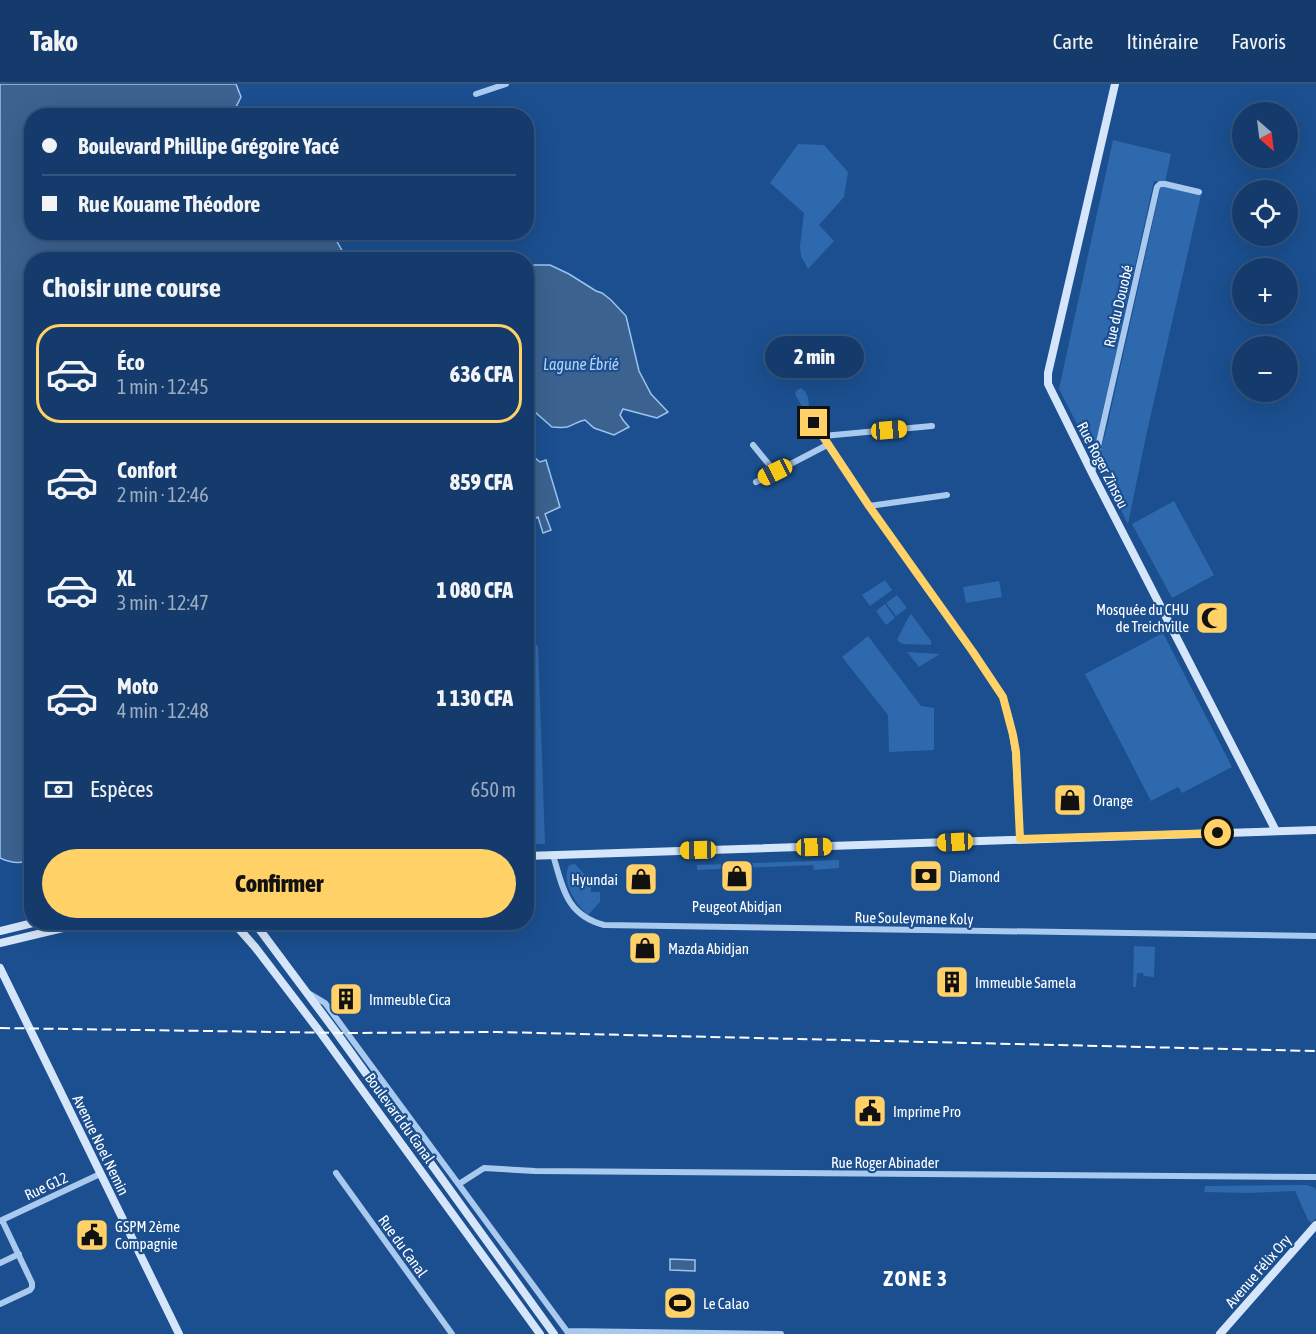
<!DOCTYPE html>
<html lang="fr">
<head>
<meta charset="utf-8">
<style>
	:root { --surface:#143b6b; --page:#214673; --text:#f1f3f6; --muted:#9dadc1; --line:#33557e; --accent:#ffd166 }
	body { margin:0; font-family:"Asap Condensed",sans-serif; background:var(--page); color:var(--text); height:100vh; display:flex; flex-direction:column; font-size:22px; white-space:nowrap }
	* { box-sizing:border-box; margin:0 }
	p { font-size:20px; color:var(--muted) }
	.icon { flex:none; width:33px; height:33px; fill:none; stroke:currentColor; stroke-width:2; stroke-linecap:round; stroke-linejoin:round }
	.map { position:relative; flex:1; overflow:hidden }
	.side { position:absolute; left:24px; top:168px; width:510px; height:678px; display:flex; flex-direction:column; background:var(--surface); border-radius:24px; box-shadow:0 6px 24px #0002,0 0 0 2px var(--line) }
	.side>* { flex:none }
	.top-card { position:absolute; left:24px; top:24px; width:510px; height:132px; border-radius:24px; box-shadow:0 6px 24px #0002,0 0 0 2px var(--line); display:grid; align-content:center; height:132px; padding:0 18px; background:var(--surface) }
	.needle { width:39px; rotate:152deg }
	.fabs { position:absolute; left:1232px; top:18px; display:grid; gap:12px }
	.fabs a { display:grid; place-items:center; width:66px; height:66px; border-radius:50%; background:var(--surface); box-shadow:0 6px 24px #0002,0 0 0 2px var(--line); font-size:30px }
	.end { position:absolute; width:27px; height:27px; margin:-14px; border:8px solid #ffd166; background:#111; box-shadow:0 0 0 3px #111 }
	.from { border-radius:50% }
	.bubble { position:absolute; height:42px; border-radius:21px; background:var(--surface); box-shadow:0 6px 24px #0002,0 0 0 2px var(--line); font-size:20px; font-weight:800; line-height:42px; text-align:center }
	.car { position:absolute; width:18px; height:36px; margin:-18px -9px; border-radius:8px; box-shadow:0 0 4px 2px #0007; background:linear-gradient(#f5c518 24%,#345 0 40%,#f5c518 0 76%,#345 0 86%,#f5c518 0) }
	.top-card b { display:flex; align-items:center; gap:21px; height:57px; font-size:22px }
	.top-card b+b { border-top:2px solid var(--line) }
	.top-card i { width:15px; height:15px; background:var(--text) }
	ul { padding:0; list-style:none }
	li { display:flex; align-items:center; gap:18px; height:99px; margin:0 12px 9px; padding:0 6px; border:3px solid transparent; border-radius:24px }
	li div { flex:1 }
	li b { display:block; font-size:22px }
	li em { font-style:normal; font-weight:800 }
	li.selected { border-color:var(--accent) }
	li>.icon { width:54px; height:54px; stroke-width:1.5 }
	h2 { padding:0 18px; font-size:27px; line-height:72px }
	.pay { display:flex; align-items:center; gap:15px; height:66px; padding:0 18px; font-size:22px }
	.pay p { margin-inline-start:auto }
	.button { display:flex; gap:12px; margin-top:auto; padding:12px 18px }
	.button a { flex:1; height:69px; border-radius:36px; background:var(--accent); color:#111; font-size:24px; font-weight:800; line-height:69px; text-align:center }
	header { display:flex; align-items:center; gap:36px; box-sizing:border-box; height:84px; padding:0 30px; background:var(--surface); border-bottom:2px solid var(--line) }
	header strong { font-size:28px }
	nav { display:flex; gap:33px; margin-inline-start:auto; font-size:21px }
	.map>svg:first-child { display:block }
	.green { fill:#2e69ad }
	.water { fill:#3c6290; stroke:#9cc4f0; stroke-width:1.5 }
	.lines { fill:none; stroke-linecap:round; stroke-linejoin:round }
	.street { stroke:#a9c9ee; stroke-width:6 }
	.secondary { stroke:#d6e6fa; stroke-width:8 }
	.rail { stroke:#fff; stroke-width:2; stroke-dasharray:10 4.5; stroke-linecap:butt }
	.route { stroke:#ffd166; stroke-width:8 }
	.labels { text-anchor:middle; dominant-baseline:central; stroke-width:4.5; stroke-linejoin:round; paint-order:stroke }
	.street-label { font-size:15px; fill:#fff; stroke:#1b4f8f }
	.poi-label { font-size:15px; fill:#fff; stroke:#1b4f8f; text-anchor:start }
	.water-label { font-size:16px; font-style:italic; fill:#b5d3f5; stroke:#1b4f8f }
	.district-label { font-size:21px; font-weight:bold; letter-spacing:1.5px; fill:#fff; stroke:#1b4f8f }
</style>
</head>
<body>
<header>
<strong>Tako</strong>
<nav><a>Carte</a><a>Itinéraire</a><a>Favoris</a></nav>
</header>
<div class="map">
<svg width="1316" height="1250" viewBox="0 0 1316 1250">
	<rect width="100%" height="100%" fill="#1b4f8f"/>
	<path class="green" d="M1113,56L1171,70L1165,99L1154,97L1093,371L1059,305Z
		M798,60L824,61L848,88L844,113L819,141L834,157L808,185L801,172L800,162L804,129L770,99Z
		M1161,102L1201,111L1146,352L1128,440L1097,379L1107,343Z
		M801,304C808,308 809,316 809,323L807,325L802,323L795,310L797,306Z
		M1174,417L1214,491L1172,514L1132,440Z
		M885,496L892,506L870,522L862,511Z
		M999,497L1002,513L966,519L963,503Z
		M897,511L907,524L896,532L886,519Z
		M885,520L895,534L886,541L876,527Z
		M911,530L931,557V561L902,560L897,556L908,534Z
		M1163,549L1232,683L1182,709L1178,703L1151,717L1085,590Z
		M868,552L921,622L934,624V666L889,668L888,631L842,573Z
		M538,561L545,760H527V564Z
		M907,568L940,570L919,583Z
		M839,776V784L814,786L813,781L697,786V781Z
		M575,780L593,800H591V808H600V818L588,831C575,820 561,798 569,781Z
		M1134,862L1155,863L1154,893L1144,892L1143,889H1137L1136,903H1133Z
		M1307,1101L1315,1104L1316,1106V1134L1312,1139L1308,1136L1295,1107L1248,1109L1204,1108L1205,1102Z"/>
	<path class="water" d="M0,0H236L241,13L234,27L237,31L32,32V148L332,149L347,175L32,176V776C21,780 10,779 0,774Z
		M534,181H550L569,190L596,207L602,209L611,216L626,232L639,287L651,310L668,328L657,334L623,325L620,331L623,336L629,343L614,351L594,344L585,336C578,337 574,341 567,343C562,344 557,343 552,343L536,329L527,337L526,184Z
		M526,351L534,373L540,378L546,376L560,423L545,430L551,446L543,449L538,433L527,438Z
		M670,1175L695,1176V1187L670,1186Z"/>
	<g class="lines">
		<path class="street" d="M476,10L506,0
			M805,327L823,352L869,422L973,568L1003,613L1010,636L1015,668L1020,755
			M823,352L932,342
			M753,361L775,388
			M1092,389L1157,103L1160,100H1165L1199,108
			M756,398L829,360
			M869,422L947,411
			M553,771C563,804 566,831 604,841L1316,852
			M310,910L325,919L569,1250
			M336,1089L452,1250
			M459,1100L484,1084L535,1087L1316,1093
			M2,1136L100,1090
			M0,1137L2,1136L32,1199V1203L30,1206L0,1220
			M0,1179L19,1170
			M567,1247L781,1250"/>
		<path class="secondary" d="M1115,0L1048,289V300L1092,389L1276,747
			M526,772L1316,746
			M233,838L255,863L320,948L540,1250
			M254,838L336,948L554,1250
			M0,847L37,838
			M0,859L88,838
			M0,884L179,1250
			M1220,1250L1316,1141"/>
		<path class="rail" d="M0,944L347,949L497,948L1316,967"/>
	</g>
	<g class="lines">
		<path class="route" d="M814,339L869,422L973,568L1003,613L1013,651L1016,668L1020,755L1218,749"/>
	</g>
	<defs>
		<symbol id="mosque-square" viewBox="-11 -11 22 22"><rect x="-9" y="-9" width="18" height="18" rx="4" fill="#ffd166" stroke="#1b4f8f"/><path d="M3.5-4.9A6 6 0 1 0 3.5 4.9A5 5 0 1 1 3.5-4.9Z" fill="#111"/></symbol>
		<symbol id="shop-square" viewBox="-11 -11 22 22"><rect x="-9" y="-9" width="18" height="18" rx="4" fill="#ffd166" stroke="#1b4f8f"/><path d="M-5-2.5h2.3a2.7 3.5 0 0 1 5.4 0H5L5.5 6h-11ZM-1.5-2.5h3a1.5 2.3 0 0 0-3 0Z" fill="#111"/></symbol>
		<symbol id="bank-square" viewBox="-11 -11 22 22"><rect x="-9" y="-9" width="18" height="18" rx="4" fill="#ffd166" stroke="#1b4f8f"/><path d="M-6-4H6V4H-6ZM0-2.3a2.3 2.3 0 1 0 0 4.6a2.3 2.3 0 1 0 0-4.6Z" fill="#111"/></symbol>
		<symbol id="building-square" viewBox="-11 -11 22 22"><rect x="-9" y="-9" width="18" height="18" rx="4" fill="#ffd166" stroke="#1b4f8f"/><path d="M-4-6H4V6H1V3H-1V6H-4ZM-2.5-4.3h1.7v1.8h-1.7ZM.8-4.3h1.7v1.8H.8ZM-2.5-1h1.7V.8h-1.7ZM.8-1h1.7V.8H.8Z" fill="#111"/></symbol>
		<symbol id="civic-square" viewBox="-11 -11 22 22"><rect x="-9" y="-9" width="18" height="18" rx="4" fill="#ffd166" stroke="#1b4f8f"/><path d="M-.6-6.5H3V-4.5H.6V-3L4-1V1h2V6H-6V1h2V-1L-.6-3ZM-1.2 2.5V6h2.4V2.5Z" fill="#111"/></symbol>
		<symbol id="stadium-square" viewBox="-11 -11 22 22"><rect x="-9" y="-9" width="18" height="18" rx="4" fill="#ffd166" stroke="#1b4f8f"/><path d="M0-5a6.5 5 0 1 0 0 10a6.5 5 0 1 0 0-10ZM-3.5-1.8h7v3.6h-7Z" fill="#111"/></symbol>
	</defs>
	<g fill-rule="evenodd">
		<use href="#mosque-square" x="1193" y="515" width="38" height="38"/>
		<use href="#shop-square" x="1051" y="697" width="38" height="38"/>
		<use href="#shop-square" x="718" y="773" width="38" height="38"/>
		<use href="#bank-square" x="907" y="773" width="38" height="38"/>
		<use href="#shop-square" x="622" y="776" width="38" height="38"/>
		<use href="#shop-square" x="626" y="845" width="38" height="38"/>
		<use href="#building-square" x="933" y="879" width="38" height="38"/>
		<use href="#building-square" x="327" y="896" width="38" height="38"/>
		<use href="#civic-square" x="851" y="1008" width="38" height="38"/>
		<use href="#civic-square" x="73" y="1132" width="38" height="38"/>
		<use href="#stadium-square" x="661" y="1200" width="38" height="38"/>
	</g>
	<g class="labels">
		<g class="street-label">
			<text transform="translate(1118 222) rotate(-77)">Rue du Douobé</text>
			<text transform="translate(1103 381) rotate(63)">Rue Roger Zinsou</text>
			<text transform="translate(914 834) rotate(1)">Rue Souleymane Koly</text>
			<text transform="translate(400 1034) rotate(54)">Boulevard du Canal</text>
			<text transform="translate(101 1061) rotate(64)">Avenue Noel Nemin</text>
			<text x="885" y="1078">Rue Roger Abinader</text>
			<text transform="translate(46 1102) rotate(-25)">Rue G12</text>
			<text transform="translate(403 1162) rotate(54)">Rue du Canal</text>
			<text transform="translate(1258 1187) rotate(-49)">Avenue Félix Ory</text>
		</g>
		<g class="poi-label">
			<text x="1189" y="525" text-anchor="end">Mosquée du CHU<tspan x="1189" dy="17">de Treichville</tspan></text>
			<text x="1093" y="716">Orange</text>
			<text x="949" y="792">Diamond</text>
			<text x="618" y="795" text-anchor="end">Hyundai</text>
			<text x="737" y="822" text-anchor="middle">Peugeot Abidjan</text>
			<text x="668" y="864">Mazda Abidjan</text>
			<text x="975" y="898">Immeuble Samela</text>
			<text x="369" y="915">Immeuble Cica</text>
			<text x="893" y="1027">Imprime Pro</text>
			<text x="115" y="1142">GSPM 2ème<tspan x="115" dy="17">Compagnie</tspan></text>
			<text x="703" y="1219">Le Calao</text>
		</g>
		<g class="water-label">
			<text x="581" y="280">Lagune Ébrié</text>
		</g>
		<g class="district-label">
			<text x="916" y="1194">ZONE 3</text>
		</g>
	</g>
</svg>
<div class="fabs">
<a><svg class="needle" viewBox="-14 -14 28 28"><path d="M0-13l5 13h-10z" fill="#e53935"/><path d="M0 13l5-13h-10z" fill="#9dadc1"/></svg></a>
<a><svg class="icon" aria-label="locate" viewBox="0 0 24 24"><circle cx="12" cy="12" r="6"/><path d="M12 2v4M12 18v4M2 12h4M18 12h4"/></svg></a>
<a>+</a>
<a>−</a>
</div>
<i class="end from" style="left:1218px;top:749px"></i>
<i class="end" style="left:814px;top:339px"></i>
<div class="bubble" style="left:765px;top:252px;width:99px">2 min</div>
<i class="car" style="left:889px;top:346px;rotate:85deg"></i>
<i class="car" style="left:775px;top:388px;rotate:243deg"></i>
<i class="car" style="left:955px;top:758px;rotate:267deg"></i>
<i class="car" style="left:814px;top:763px;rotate:88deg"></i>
<i class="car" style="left:698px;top:766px;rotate:269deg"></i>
<div class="top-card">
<b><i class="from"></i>Boulevard Phillipe Grégoire Yacé</b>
<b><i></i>Rue Kouame Théodore</b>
</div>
<section class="side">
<h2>Choisir une course</h2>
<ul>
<li class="selected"><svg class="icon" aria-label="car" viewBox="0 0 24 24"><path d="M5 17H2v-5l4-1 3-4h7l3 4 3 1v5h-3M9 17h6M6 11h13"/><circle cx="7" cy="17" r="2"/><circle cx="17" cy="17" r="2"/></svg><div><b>Éco</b><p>1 min · 12:45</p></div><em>636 CFA</em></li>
<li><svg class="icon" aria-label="car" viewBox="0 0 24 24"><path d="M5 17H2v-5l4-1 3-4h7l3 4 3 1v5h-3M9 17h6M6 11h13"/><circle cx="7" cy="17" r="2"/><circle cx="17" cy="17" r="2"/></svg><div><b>Confort</b><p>2 min · 12:46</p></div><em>859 CFA</em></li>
<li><svg class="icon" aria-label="car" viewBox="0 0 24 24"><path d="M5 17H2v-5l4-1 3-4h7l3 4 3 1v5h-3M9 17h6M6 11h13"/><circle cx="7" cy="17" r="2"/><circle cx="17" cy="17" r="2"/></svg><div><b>XL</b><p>3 min · 12:47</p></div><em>1 080 CFA</em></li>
<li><svg class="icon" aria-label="car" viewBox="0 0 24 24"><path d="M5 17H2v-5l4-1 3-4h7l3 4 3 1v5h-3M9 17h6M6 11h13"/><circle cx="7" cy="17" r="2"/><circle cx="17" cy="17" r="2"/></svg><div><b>Moto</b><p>4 min · 12:48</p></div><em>1 130 CFA</em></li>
</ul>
<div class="pay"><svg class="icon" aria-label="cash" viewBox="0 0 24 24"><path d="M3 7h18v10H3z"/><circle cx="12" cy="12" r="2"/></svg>Espèces<p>650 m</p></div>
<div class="button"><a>Confirmer</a></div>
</section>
</div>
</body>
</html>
